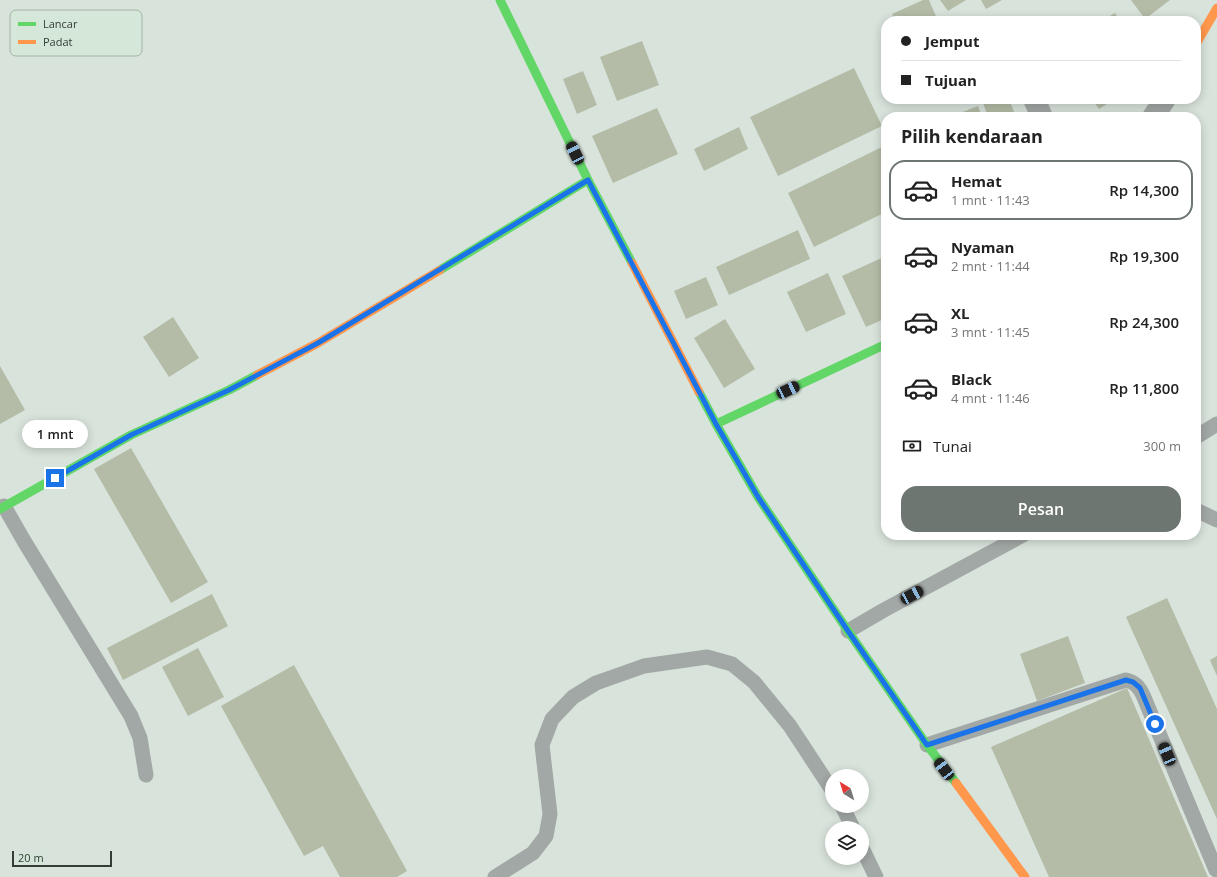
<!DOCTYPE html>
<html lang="id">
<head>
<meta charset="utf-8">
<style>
	:root { --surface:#fff; --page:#f2f2f2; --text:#222; --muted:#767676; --line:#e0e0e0; --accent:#6d7670 }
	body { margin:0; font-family:"Open Sans",sans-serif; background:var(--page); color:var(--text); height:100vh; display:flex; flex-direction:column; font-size:15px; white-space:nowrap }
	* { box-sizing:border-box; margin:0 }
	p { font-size:13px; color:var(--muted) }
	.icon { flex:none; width:22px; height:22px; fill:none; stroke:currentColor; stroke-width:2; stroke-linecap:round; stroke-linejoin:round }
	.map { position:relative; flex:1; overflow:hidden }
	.drawer { position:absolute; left:881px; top:112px; width:320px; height:428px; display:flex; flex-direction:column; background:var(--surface); border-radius:16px; box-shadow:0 2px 10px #0003 }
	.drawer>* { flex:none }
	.hud { position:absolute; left:881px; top:16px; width:320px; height:88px; border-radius:16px; box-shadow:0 2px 10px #0003; display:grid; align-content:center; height:88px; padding:0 20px; background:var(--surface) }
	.needle { width:26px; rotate:322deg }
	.buttons { position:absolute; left:825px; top:769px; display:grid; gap:8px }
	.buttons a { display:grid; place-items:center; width:44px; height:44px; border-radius:50%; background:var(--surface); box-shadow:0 2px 10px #0003; font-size:20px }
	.scale { position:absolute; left:12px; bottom:10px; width:100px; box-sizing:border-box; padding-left:4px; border:2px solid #343c36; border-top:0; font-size:11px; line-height:14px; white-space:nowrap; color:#343c36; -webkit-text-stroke:3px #d4e7d8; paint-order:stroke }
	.end { position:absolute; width:18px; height:18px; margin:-9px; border:5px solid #1a73e8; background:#fff; box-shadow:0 0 0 2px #fff }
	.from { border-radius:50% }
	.bubble { position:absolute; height:28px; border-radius:14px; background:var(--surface); box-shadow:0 2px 10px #0003; font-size:13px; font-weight:600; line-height:28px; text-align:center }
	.car { position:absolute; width:12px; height:24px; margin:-12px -6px; border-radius:5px; box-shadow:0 0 3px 1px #0007; background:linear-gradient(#222 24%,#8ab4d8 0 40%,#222 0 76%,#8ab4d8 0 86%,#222 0) }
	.hud b { display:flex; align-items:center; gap:14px; height:38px; font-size:15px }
	.hud b+b { border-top:1px solid var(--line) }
	.hud i { width:10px; height:10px; background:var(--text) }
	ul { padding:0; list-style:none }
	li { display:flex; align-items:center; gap:12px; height:60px; margin:0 8px 6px; padding:0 12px; border:2px solid transparent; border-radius:16px }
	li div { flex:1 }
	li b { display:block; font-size:15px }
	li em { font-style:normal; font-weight:600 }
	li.active { border-color:var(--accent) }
	li>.icon { width:36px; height:36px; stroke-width:1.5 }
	h2 { padding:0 20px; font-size:18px; line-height:48px }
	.pay { display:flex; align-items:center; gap:10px; height:44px; padding:0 20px; font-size:15px }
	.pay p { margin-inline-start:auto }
	.primary-button { display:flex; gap:8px; margin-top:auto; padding:8px 20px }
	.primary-button a { flex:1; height:46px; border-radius:16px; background:var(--accent); color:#fff; font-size:16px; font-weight:600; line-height:46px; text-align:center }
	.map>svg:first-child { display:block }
	.building { fill:#b4bca7 }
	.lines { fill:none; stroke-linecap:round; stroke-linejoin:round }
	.lane { stroke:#a2a8a5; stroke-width:15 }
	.street { stroke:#a2a8a5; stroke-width:22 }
	.fast { stroke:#63d668; stroke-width:9 }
	.slow { stroke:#ff974d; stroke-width:9 }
	.route { stroke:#1a73e8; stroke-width:5 }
	.key { fill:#d4e7d8; stroke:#a4b4a7; stroke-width:1 }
	.key-label { font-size:11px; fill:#343c36 }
</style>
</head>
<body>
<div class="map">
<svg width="1217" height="877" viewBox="0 0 1217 877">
	<rect width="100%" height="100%" fill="#d8e3db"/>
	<path class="building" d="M923,0H929L938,21H895L892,14Z
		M940,0H966L948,11Z
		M981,0H1002L986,9Z
		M1131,0H1170L1145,19Z
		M1115,13L1120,21H1101Z
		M642,41L659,85L617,101L600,57Z
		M854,68L882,126L778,176L750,117Z
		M583,71L597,105L577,114L563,79Z
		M983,99H1009L1016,117H988L982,100Z
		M1092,99H1115L1099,109Z
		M978,106L982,117H950Z
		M657,108L678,154L613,183L592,136Z
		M739,127L748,149L704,171L694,149Z
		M886,145V212L814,247L788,193Z
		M798,230L810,259L729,295L716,267Z
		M886,256V318L866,327L842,276Z
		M828,273L846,314L806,332L787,292Z
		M706,277L718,305L686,319L674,291Z
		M173,317L199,358L169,377L143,337Z
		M725,319L755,369L724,388L694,338Z
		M0,366L25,410L0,424Z
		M131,448L208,582L171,603L94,469Z
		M212,594L228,626L123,680L107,648Z
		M1167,598L1217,709V819L1126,617Z
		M1068,636L1085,683L1037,701L1020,654Z
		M198,648L224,697L188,716L162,667Z
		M1217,656V676L1210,660Z
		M294,665L407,871L397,877H340L323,846L304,856L221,706Z
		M1127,688L1208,877H1049L991,747Z"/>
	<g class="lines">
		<path class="lane" d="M1196,437L1217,424
			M4,506L24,541L131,716L140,738L146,775
			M1196,510L1217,520
			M848,631L884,610L1023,535
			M927,745L1126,680C1135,682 1139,687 1143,695L1216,870
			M842,806L853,828
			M862,848L876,877
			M495,877L533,853L546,836L550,814L542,745L552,719L573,697L596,683L644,666L707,657L732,664L754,682L790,726L832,790"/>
		<path class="street" d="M1034,99L1042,117
			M1153,117L1165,99"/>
		<path class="fast" d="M500,0L588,180L632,263
			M440,270L588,180
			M699,392L716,424L758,497L848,631L927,745L956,783
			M716,424L886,344
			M0,509L131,435L229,390L257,375"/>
		<path class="slow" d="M1196,44L1217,8
			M632,263L699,392
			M257,375L318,343L440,270
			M956,783L1025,877"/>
	</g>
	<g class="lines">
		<path class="route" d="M55,478L131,435L229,390L318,343L588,180L716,424L758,497L848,631L927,745L1126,680L1133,682L1140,688L1155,724"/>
	</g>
	<rect x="10" y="10" width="132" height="46" rx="6" class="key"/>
	<rect x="18" y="22" width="18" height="4" fill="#63d668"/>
	<rect x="18" y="40" width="18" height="4" fill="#ff974d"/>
	<g class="key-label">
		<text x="43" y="28">Lancar</text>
		<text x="43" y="46">Padat</text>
	</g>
</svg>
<div class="buttons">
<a><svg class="needle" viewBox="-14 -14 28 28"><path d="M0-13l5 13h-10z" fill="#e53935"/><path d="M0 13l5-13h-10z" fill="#767676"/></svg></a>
<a><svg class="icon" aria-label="layers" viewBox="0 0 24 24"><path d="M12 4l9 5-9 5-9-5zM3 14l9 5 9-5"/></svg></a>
</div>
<div class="scale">20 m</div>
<i class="end from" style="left:1155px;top:724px"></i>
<i class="end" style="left:55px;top:478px"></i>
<div class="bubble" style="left:22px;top:420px;width:66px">1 mnt</div>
<i class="car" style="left:575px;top:153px;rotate:334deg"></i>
<i class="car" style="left:788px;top:390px;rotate:65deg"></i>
<i class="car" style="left:912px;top:595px;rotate:62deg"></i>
<i class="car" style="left:1167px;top:754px;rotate:337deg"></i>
<i class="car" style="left:944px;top:769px;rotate:323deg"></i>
<div class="hud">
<b><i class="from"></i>Jemput</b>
<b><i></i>Tujuan</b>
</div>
<section class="drawer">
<h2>Pilih kendaraan</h2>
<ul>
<li class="active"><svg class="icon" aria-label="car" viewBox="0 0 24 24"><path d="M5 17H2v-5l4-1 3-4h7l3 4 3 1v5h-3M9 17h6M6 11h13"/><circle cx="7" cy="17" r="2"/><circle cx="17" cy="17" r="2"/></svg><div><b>Hemat</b><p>1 mnt · 11:43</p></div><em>Rp 14,300</em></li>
<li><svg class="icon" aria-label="car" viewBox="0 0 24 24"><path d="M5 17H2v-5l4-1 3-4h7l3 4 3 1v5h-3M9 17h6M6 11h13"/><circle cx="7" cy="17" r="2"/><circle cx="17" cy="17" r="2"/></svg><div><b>Nyaman</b><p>2 mnt · 11:44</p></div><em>Rp 19,300</em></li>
<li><svg class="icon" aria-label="car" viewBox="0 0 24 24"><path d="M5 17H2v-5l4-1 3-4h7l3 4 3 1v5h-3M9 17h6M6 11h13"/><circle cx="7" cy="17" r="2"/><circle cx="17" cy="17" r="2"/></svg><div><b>XL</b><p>3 mnt · 11:45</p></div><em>Rp 24,300</em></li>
<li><svg class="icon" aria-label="car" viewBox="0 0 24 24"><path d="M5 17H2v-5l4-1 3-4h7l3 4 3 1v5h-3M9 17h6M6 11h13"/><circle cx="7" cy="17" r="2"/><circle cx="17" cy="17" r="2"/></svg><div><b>Black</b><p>4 mnt · 11:46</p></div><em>Rp 11,800</em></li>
</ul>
<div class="pay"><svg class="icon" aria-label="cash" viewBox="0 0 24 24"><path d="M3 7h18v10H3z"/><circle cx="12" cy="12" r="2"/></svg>Tunai<p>300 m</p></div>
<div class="primary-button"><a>Pesan</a></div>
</section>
</div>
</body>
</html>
